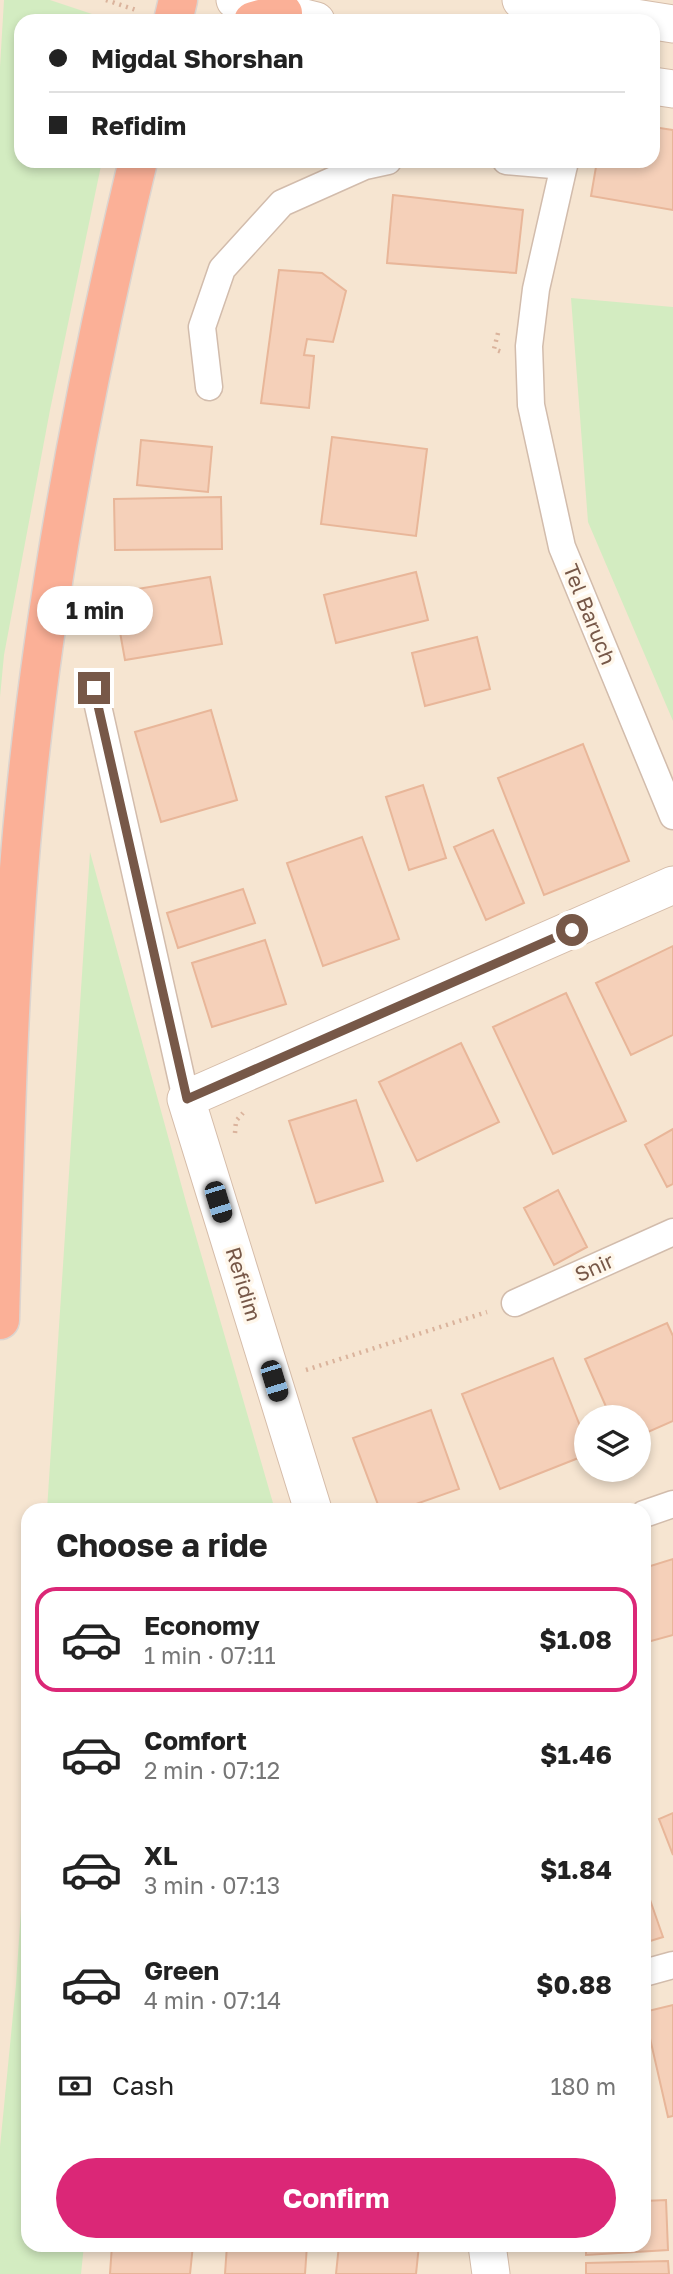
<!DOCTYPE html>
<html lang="en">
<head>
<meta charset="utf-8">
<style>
	:root { --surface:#fff; --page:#f6f6f6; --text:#222; --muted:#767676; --line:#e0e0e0; --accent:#db2777 }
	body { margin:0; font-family:"Golos Text",sans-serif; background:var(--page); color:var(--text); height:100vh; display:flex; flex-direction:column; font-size:26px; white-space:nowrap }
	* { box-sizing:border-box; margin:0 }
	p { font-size:23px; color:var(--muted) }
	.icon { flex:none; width:38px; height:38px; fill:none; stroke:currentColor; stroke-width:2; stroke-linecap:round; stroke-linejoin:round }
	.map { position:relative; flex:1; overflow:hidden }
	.sheet { position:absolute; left:21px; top:1503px; width:630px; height:749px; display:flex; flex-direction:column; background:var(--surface); border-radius:21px; box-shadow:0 4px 10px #0003 }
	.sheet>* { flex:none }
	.banner { position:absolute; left:14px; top:14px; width:646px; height:154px; border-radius:21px; box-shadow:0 4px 10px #0003; display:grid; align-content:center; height:154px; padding:0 35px; background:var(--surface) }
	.controls { position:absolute; left:574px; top:1405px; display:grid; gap:14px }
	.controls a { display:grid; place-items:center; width:77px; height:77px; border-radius:50%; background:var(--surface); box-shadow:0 4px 10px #0003; font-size:35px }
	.end { position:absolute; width:32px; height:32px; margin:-16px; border:9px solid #775848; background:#fff; box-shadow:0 0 0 4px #fff }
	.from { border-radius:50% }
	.bubble { position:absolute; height:49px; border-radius:24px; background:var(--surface); box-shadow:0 4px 10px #0003; font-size:23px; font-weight:700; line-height:49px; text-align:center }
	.car { position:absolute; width:21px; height:42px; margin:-21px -10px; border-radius:9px; box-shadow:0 0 5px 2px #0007; background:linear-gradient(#222 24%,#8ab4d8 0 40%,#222 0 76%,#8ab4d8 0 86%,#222 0) }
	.banner b { display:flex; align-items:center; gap:24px; height:66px; font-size:26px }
	.banner b+b { border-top:2px solid var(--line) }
	.banner i { width:18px; height:18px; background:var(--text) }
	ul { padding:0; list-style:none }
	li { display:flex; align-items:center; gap:21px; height:105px; margin:0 14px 10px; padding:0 21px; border:4px solid transparent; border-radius:21px }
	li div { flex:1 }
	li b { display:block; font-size:26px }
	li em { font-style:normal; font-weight:700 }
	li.current { border-color:var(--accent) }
	li>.icon { width:63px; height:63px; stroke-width:1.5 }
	h2 { padding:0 35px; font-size:32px; line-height:84px }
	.pay { display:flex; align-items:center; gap:18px; height:77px; padding:0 35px; font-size:26px }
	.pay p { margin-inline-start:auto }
	.cta { display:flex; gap:14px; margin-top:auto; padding:14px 35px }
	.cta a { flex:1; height:80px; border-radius:42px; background:var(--accent); color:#fff; font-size:28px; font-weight:700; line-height:80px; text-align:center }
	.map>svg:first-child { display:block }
	.residential { fill:#f6e5d1; fill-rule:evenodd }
	.green { fill:#d3ecc1 }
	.building { fill:#f5d0b9; stroke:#e8b699; stroke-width:2 }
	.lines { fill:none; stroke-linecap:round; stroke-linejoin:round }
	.street-casing { stroke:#d2bcac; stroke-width:29 }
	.secondary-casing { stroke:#d5bca9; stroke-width:39 }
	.highway-casing { stroke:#dcd4cf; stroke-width:41 }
	.path { stroke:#dab39c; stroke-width:4.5; stroke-dasharray:2 5; stroke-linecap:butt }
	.street { stroke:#fff; stroke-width:26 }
	.secondary { stroke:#fff; stroke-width:37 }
	.highway { stroke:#fbb097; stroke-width:38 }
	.route { stroke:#775848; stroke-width:9 }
	.labels { text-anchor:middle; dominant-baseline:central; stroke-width:7; stroke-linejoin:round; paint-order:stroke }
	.street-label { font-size:21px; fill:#775848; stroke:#fff7eb }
</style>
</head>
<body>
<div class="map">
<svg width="673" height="2274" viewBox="0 0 673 2274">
	<rect width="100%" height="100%" fill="#fef3e4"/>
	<path class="residential" d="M0,0H673V2274H0ZM21,21H653V161H21ZM586,1418H639V1470H586ZM28,1510H644V2245H28Z"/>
	<path class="green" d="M4,0H50L113,21H21V161H102L50,410L4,655L0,697V67Z
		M571,298L673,307V721L588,522Z
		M90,852L186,1202L275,1510H47Z
		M28,1806V2245H84L81,2274H0V2147L16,1984Z"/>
	<path class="building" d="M653,127L673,130V210L591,196L597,161H653Z
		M393,195L523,210L516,273L387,263Z
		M279,270L322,273L346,291L333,342L307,339L304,355L314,356L309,408L261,403Z
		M332,437L427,449L416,536L321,524Z
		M141,440L212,447L208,492L137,485Z
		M221,497L222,549L115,550L114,499Z
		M416,572L428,620L336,643L324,595Z
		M210,577L222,644L125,660L113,593Z
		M477,637L490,689L425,706L412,653Z
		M211,710L237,800L161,822L135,732Z
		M583,744L629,861L544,895L498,778Z
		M423,785L446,858L409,870L386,797Z
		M493,830L524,903L486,920L454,847Z
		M362,837L399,939L323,966L287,863Z
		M243,889L255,923L178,948L167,913Z
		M265,940L286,1004L212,1027L192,963Z
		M673,946V1035L631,1055L596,983Z
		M566,993L626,1121L553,1154L493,1027Z
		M461,1043L499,1122L417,1161L379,1082Z
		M356,1100L383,1181L316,1203L289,1121Z
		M673,1129V1184L667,1187L645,1145Z
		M558,1190L587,1247L554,1265L524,1208Z
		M667,1323L673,1336V1421L639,1436V1418H611L585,1359Z
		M553,1358L586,1441V1455L500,1489L462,1394Z
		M431,1410L459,1489L399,1510H380L353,1438Z
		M673,1559V1635L644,1643V1568Z
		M673,1813V1855L659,1819Z
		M648,1894L663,1937L644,1943V1895Z
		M673,2005V2116L668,2117L644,2012Z
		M666,2200L668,2250L586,2255V2245H644V2201Z
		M112,2245H193L190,2274H110Z
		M227,2245H307L305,2274H225Z
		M339,2245H419L416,2274H336Z
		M668,2261L669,2274H586V2263Z"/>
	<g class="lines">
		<defs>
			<path id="street" d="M506,161L564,166
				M565,161L536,289L529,346L531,405L562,547L673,816
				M209,387L202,327L222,269L282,203L365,166L388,161
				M94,688L186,1099
				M515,1303L673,1232
				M644,1514L673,1504
				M644,1973L673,1965"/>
			<path id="secondary" d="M235,0L316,21
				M521,0L673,24
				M653,86L673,89
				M313,1510L186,1099L673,885
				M487,2245L491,2274"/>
			<path id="highway" d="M173,21L178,0
				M253,21L283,13
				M0,1320C5,1143 8,967 26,791C47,580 88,368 138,161"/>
		</defs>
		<use href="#street" class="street-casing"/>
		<use href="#secondary" class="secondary-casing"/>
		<use href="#highway" class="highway-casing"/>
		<path class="path" d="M106,0L139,11
			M498,333L494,349L502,352
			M235,1133L236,1121L243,1113
			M306,1370L487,1312"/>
		<use href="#street" class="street"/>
		<use href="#secondary" class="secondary"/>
		<use href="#highway" class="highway"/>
	</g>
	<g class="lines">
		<path class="route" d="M94,688L187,1099L572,930"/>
	</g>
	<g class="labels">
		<g class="street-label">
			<text transform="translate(590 614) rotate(68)">Tel Baruch</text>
			<text transform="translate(594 1267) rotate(-24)">Snir</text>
			<text transform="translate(244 1284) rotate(73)">Refidim</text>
		</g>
	</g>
</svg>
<div class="controls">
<a><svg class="icon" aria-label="layers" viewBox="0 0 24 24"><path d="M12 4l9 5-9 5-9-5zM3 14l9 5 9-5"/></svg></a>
</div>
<i class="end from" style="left:572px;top:930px"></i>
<i class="end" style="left:94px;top:688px"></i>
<div class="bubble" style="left:37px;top:586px;width:116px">1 min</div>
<i class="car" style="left:218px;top:1202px;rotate:163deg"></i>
<i class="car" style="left:274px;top:1381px;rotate:163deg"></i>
<div class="banner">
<b><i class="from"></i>Migdal Shorshan</b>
<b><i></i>Refidim</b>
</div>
<section class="sheet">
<h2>Choose a ride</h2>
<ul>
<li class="current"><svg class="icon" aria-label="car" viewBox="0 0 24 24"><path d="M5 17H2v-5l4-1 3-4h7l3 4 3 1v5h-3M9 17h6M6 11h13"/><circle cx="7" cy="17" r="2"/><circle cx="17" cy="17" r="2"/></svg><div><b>Economy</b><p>1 min · 07:11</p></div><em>$1.08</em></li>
<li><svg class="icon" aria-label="car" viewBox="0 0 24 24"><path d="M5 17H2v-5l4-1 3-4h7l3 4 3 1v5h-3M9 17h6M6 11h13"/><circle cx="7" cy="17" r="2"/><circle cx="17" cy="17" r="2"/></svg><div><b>Comfort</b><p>2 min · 07:12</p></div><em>$1.46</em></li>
<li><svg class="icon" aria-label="car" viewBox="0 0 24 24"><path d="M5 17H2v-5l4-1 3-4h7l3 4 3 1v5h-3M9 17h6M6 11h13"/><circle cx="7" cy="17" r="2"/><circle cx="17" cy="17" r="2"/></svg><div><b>XL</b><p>3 min · 07:13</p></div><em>$1.84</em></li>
<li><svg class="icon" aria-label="car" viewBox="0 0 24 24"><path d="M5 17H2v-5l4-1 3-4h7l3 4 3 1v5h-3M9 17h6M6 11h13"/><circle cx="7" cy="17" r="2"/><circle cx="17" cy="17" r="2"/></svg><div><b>Green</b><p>4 min · 07:14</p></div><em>$0.88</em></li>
</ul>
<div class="pay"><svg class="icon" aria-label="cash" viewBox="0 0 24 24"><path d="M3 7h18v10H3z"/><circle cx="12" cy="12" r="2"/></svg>Cash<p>180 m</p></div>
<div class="cta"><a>Confirm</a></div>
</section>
</div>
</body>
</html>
